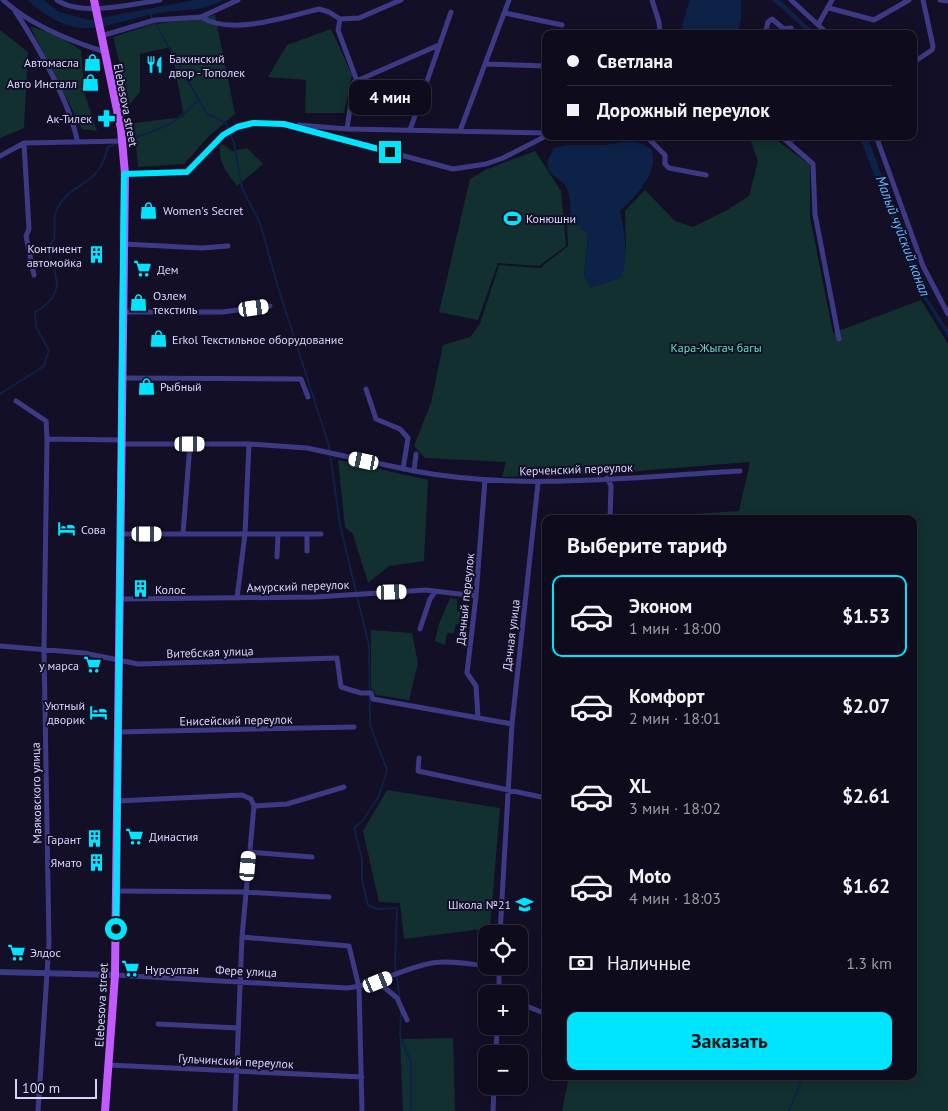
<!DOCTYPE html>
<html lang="ru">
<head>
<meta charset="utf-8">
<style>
	:root { --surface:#0e0b1c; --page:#1c1929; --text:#f1f3f6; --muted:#9b9ba3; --line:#2e2b3b; --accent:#00e5ff }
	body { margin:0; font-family:"PT Sans",sans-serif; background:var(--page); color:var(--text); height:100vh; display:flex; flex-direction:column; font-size:19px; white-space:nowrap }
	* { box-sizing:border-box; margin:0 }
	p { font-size:16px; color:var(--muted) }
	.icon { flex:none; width:28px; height:28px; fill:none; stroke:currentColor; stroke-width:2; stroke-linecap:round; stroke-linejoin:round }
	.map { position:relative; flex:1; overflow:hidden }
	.sheet { position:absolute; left:542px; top:515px; width:375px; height:565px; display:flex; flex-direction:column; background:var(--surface); border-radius:10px; box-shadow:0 2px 12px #0003,0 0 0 1px var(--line) }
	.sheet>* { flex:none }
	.banner { position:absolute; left:542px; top:30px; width:375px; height:110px; border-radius:10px; box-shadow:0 2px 12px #0003,0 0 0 1px var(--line); display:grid; align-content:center; height:110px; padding:0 25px; background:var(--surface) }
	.tools { position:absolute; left:478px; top:925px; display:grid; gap:10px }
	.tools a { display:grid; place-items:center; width:50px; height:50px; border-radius:10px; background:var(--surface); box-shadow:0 2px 12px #0003,0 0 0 1px var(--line); font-size:25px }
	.scale { position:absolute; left:15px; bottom:12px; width:82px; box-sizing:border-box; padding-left:5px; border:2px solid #d9d4ff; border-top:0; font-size:14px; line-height:18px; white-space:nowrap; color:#d9d4ff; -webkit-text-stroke:4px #130f26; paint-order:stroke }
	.end { position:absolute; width:22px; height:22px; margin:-11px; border:6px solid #00e5ff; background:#111; box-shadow:0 0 0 2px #111 }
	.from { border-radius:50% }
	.bubble { position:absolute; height:35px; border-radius:10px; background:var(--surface); box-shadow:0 2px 12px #0003,0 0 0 1px var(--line); font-size:16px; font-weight:700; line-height:35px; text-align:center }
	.car { position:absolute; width:15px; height:30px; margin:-15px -8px; border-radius:6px; box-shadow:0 0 4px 1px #0007; background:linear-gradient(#fff 24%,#345 0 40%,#fff 0 76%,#345 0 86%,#fff 0) }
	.banner b { display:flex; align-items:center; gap:18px; height:48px; font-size:19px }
	.banner b+b { border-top:1px solid var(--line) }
	.banner i { width:12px; height:12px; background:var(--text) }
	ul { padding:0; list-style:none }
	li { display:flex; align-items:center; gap:15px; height:82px; margin:0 10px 8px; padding:0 15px; border:2px solid transparent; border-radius:10px }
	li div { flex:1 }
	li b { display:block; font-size:19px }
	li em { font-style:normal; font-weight:700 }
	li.on { border-color:var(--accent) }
	li>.icon { width:45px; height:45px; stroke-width:1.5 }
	h2 { padding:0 25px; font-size:22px; line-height:60px }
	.pay { display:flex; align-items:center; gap:12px; height:55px; padding:0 25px; font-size:19px }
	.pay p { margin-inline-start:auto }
	.button { display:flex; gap:10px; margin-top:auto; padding:10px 25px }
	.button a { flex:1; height:58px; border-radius:10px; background:var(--accent); color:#111; font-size:20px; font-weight:700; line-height:58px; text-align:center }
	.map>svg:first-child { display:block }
	.green { fill:#12302f }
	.water { fill:#0c2248 }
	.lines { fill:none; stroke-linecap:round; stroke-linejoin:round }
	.stream { stroke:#0c2248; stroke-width:2 }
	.minor { stroke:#3d3a85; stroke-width:5 }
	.tertiary { stroke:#3d3a85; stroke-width:6 }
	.primary { stroke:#c25bff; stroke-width:8 }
	.route { stroke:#00e5ff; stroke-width:6 }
	.labels { text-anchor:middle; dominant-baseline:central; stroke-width:4; stroke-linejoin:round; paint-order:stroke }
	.poi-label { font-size:12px; fill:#d9d4ff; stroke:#130f26; text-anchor:start }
	.street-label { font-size:12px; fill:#d9d4ff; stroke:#130f26 }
	.park-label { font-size:12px; fill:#5fe0c0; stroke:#130f26 }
	.water-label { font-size:14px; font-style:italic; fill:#62b6ff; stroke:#130f26 }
</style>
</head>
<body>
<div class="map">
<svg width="948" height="1111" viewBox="0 0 948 1111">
	<rect width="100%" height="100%" fill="#130f26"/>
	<path class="green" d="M215,15L235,114L209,136L184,164L138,167L134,123L184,117L171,47L140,54V92L130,104L113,37L150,25Z
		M30,26L58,36L81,50L85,95L97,131L82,129Z
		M331,29L352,75L344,113H305L306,80L268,77L287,45Z
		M0,30L28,52L24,128L0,138Z
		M749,136H771L810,165V217L833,333L921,300L948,344V1111H562L569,1076H914V519H659L660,516L739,511L750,462L612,473L502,477L506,462L425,458L414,446L431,403L443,345L470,337L480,324L499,265L540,268L568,246L567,223L579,225L588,235L584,277L626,251L625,211L645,190L675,221L693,227L727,210L749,196L758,161Z
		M221,143L232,151L247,148L263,164L237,186C227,173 216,159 221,143Z
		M535,151L561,191L566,246L539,266L498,263L478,320L439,312L470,179L485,170Z
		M338,460L428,480L424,561L389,566L368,583L353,534L345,527Z
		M450,598L457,599V611L468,612L467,625L456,624L454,633H447L445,645L435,641L439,624Z
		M371,630L412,633L418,663L409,700L376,695L371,687Z
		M387,790L500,808L490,928L404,939L400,903L379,902L363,831Z
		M453,1038L455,1111H403L400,1039Z"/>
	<path class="water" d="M27,0H44L59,12L90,20L195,0H224C197,13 187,8 160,13C100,23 82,47 27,0Z
		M690,0H741V20L737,34H684L682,25Z
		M772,0H780L816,34H810Z
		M859,136H867L928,299L948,330V337L920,292Z
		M631,141L643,144L652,150C659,174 635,196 620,211C625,233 629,256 621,278L591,288L584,277L588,235L579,225L571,223C570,213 571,201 568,191C562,172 536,179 554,148L566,145H605Z"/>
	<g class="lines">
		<path class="stream" d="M150,14L207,114L226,123L234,143L242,188L260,223L278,287L329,446L340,525L369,646L370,725L387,770L379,796L363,820L354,828L362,859V880L368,905L377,909L397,908L395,964L400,1001
			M125,141C158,129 173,128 198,100
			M0,394L44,366L49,350L36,327L35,312C83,285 34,256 54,240C56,230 52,218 57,209C72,179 98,190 108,147L118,143
			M401,1013L400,1036L411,1062V1111
			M789,1111L803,1076"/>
		<path class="minor" d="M3,0C30,25 70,41 105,52
			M57,0C80,17 134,4 160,0
			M652,0L659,22L660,33
			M791,0L828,34
			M940,0L948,1
			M829,8L874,20L909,0
			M15,11C37,44 70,103 77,140
			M505,13L562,25
			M201,17C231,36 286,17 319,9L329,12L340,19L338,30L357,81
			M340,19L359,18L401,0
			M819,23L832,0
			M765,34L768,22L772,19L784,29L791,28
			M101,36L155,20L201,17L238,0
			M914,62L932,50L933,46L923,0
			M486,64L546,66
			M299,125L347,129L546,133
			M347,129L354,82L439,45
			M410,130L451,12
			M460,131L509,0
			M646,136L665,155V164L669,168L706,175
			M781,136L813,164L815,214L839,339
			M876,136L923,266L948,314
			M787,140L808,136
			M24,143L29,229L26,236L34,275
			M0,156L24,143L123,141
			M125,174L187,172L223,135L237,127L253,123L284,124L453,169L486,164L503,158L546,136
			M124,244L202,248L228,246
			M123,312H222L270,306
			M122,378L301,379L308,397
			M366,389L376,419L400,429L408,438L403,469
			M16,401L46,421L47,439L44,649L49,943L38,1111
			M47,439L122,440
			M122,444H249L307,448L414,471L416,454
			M414,471C522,491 631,477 740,471
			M607,478L611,486L610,519
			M121,534H321
			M183,534L190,444
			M307,534V551
			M277,557L278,534
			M237,598L245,534L249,444
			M120,599L315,597L426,590L476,596
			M420,629L430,599L435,592
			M0,646L84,653L138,664L337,658L341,687L361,693H371L373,699L512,724
			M478,717L476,686L467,673L476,596L485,480
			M118,732L354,727
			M419,758L418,771L546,798
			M117,801L242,795L251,799L254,806L242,937L235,1111
			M254,806L287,804L344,787
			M249,852L312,857
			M116,891L245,892L329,897
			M500,934L512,724L538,483
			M242,937L349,946L359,987L362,1111
			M115,975L347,988C377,985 403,968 432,963C450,960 469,964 486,966
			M378,982L397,998L407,1020
			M499,994V966
			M519,1003L546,1014
			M158,1024L238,1028
			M496,1054L497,1026
			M109,1065L362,1077
			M493,1111L494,1086"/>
		<path class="tertiary" d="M0,972L115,975"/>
		<path class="primary" d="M94,0L121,129L125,174L116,891L115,975L105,1111"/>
	</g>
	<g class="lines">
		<path class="route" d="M116,929L124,174L187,172L223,135L237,127L253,123L284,124L390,152"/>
	</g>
	<defs>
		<symbol id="shop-bare" viewBox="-9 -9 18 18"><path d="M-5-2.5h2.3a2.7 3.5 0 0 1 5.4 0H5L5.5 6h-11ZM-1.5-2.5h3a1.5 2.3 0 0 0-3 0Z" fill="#00e5ff" stroke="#130f26" stroke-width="2.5" paint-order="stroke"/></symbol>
		<symbol id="restaurant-bare" viewBox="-9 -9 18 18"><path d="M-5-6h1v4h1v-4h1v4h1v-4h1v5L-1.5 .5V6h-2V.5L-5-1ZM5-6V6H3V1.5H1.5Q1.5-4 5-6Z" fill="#00e5ff" stroke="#130f26" stroke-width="2.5" paint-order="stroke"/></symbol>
		<symbol id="pharmacy-bare" viewBox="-9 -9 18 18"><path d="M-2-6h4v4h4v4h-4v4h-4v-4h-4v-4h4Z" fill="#00e5ff" stroke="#130f26" stroke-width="2.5" paint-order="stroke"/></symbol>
		<symbol id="stadium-bare" viewBox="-9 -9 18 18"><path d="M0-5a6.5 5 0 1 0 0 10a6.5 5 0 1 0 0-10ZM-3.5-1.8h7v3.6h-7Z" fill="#00e5ff" stroke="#130f26" stroke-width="2.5" paint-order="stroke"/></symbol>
		<symbol id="building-bare" viewBox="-9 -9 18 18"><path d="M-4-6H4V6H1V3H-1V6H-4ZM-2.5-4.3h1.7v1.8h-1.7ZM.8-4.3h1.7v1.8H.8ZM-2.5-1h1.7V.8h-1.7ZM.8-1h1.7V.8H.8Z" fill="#00e5ff" stroke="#130f26" stroke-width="2.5" paint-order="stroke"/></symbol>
		<symbol id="supermarket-bare" viewBox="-9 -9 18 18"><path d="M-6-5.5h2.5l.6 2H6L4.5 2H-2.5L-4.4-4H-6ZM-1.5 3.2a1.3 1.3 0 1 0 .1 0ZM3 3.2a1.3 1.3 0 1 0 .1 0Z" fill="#00e5ff" stroke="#130f26" stroke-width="2.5" paint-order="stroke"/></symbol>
		<symbol id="hotel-bare" viewBox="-9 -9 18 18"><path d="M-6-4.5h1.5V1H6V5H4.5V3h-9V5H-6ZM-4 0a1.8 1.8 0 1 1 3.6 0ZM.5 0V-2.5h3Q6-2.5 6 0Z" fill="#00e5ff" stroke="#130f26" stroke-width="2.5" paint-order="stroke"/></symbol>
		<symbol id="school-bare" viewBox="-9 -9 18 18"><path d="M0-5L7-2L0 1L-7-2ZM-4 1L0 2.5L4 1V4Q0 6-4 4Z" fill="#00e5ff" stroke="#130f26" stroke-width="2.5" paint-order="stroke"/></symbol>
	</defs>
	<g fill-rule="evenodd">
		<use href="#shop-bare" x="80" y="50" width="25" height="25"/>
		<use href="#restaurant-bare" x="142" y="52" width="25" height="25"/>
		<use href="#shop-bare" x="78" y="70" width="25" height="25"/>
		<use href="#pharmacy-bare" x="94" y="106" width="25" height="25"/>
		<use href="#shop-bare" x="136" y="198" width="25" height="25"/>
		<use href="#stadium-bare" x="500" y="206" width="25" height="25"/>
		<use href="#building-bare" x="84" y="242" width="25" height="25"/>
		<use href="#supermarket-bare" x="130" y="256" width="25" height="25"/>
		<use href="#shop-bare" x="126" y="290" width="25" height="25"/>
		<use href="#shop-bare" x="146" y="326" width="25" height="25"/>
		<use href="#shop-bare" x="134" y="374" width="25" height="25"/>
		<use href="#hotel-bare" x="54" y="516" width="25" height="25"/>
		<use href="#building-bare" x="128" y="576" width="25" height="25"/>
		<use href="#supermarket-bare" x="80" y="652" width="25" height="25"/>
		<use href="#hotel-bare" x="86" y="700" width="25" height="25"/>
		<use href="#supermarket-bare" x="122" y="824" width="25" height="25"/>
		<use href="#building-bare" x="82" y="826" width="25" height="25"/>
		<use href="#building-bare" x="84" y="850" width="25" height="25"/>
		<use href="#school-bare" x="512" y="892" width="25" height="25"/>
		<use href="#supermarket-bare" x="4" y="940" width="25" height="25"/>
		<use href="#supermarket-bare" x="118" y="956" width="25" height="25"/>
	</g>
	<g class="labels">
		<g class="poi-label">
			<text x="169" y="58">Бакинский<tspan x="169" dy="14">двор - Тополек</tspan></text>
			<text x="79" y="62" text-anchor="end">Автомасла</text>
			<text x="77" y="83" text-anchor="end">Авто Инсталл</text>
			<text x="92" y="118" text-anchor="end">Ак-Тилек</text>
			<text x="163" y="210">Women's Secret</text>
			<text x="526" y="218">Конюшни</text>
			<text x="82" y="248" text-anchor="end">Континент<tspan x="82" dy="14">автомойка</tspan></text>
			<text x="157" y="269">Дем</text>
			<text x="153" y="295">Озлем<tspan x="153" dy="14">текстиль</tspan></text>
			<text x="172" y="339">Erkol Текстильное оборудование</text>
			<text x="160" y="386">Рыбный</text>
			<text x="81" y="529">Сова</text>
			<text x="155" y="589">Колос</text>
			<text x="79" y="665" text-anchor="end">у марса</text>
			<text x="85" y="705" text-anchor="end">Уютный<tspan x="85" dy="14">дворик</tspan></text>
			<text x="149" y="836">Династия</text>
			<text x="81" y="839" text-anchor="end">Гарант</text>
			<text x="82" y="862" text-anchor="end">Ямато</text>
			<text x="511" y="904" text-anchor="end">Школа №21</text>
			<text x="30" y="952">Элдос</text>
			<text x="145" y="969">Нурсултан</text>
		</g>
		<g class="street-label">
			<text transform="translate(126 105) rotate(79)">Elebesova street</text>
			<text transform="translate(576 469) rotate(-2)">Керченский переулок</text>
			<text transform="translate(298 586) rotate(-2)">Амурский переулок</text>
			<text transform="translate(465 599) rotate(-84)">Дачный переулок</text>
			<text transform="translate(511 635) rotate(-83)">Дачная улица</text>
			<text transform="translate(210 652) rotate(-2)">Витебская улица</text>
			<text transform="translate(236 720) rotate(-1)">Енисейский переулок</text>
			<text transform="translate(36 793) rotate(-91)">Маяковского улица</text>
			<text transform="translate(246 971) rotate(3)">Фере улица</text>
			<text transform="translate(101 1005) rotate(-87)">Elebesova street</text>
			<text transform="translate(236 1061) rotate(3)">Гульчинский переулок</text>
		</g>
		<g class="park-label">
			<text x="716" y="347">Кара-Жыгач багы</text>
		</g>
		<g class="water-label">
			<text transform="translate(903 236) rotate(69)">Малый чуйский канал</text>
		</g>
	</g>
</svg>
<div class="tools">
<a><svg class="icon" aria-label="locate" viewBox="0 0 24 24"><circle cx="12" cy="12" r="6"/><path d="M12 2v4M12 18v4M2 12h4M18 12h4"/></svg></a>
<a>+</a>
<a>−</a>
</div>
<div class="scale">100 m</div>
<i class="end from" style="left:116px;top:929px"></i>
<i class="end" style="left:390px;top:152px"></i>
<div class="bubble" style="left:349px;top:80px;width:82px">4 мин</div>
<i class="car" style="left:254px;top:308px;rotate:82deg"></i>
<i class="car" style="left:190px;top:444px;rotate:90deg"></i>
<i class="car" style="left:364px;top:461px;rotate:282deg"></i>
<i class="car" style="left:147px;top:534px;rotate:90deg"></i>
<i class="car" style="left:392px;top:592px;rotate:88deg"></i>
<i class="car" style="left:248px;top:866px;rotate:5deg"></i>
<i class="car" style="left:378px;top:982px;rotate:68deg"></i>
<div class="banner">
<b><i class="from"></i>Светлана</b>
<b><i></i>Дорожный переулок</b>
</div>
<section class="sheet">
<h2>Выберите тариф</h2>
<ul>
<li class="on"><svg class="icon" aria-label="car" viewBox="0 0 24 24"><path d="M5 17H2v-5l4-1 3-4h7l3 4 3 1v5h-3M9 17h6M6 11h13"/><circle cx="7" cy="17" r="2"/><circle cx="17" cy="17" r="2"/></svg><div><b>Эконом</b><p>1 мин · 18:00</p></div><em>$1.53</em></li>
<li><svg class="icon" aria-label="car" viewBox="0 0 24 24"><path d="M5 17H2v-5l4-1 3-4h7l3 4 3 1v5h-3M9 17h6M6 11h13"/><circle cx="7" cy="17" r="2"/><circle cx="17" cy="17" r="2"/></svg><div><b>Комфорт</b><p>2 мин · 18:01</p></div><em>$2.07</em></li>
<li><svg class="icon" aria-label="car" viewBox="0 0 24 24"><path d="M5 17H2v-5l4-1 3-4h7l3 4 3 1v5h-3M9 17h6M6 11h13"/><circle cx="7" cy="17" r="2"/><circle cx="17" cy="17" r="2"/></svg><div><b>XL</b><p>3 мин · 18:02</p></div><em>$2.61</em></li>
<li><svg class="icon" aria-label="car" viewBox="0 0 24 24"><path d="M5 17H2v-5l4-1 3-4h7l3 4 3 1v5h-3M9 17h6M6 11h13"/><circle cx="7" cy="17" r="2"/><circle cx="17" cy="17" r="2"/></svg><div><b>Moto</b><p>4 мин · 18:03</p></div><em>$1.62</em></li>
</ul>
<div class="pay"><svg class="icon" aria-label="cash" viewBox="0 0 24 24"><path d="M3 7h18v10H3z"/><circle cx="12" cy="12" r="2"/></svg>Наличные<p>1.3 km</p></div>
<div class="button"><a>Заказать</a></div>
</section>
</div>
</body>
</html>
